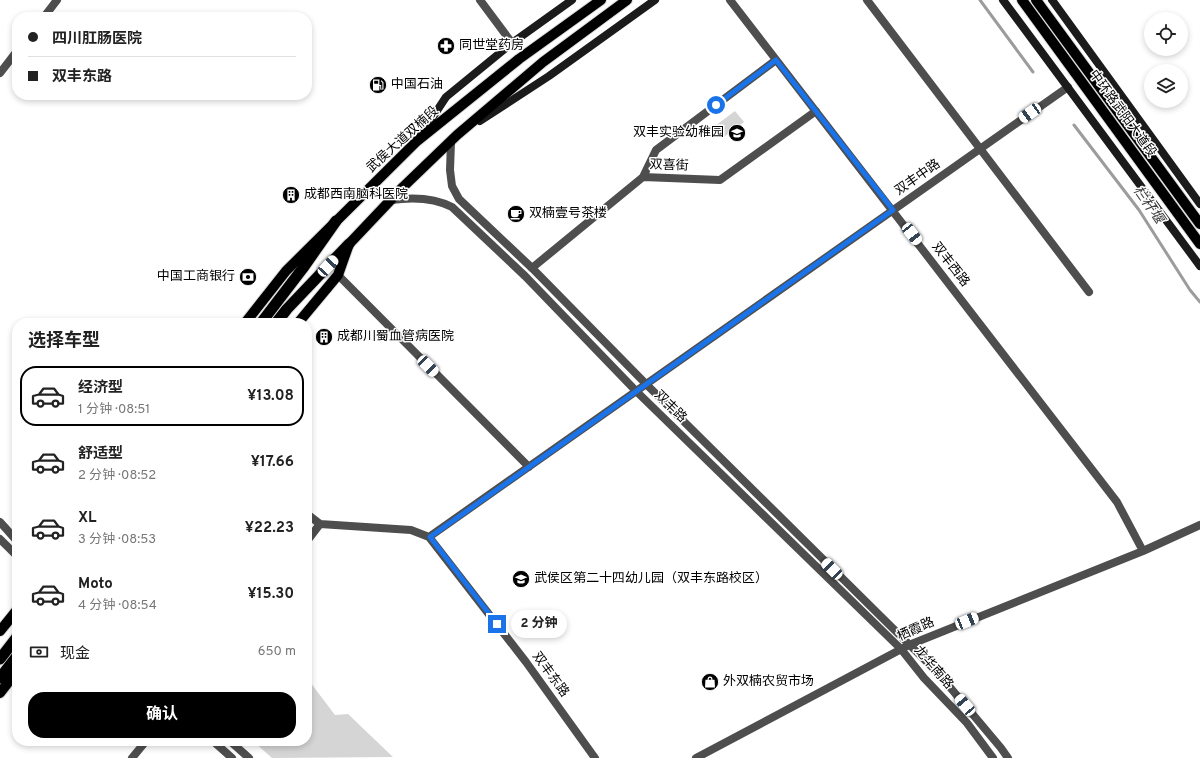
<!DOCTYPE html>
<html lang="zh">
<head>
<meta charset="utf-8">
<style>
	:root { --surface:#fff; --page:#f6f6f6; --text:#222; --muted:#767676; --line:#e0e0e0; --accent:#000 }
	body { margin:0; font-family:Overpass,"Noto Sans SC",sans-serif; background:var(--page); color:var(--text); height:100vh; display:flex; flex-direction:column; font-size:15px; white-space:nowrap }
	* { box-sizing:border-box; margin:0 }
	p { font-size:13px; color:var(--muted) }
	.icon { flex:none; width:22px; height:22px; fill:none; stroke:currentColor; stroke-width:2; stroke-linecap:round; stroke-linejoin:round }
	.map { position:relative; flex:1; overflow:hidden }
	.drawer { position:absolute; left:12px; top:318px; width:300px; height:428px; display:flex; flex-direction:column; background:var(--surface); border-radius:16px; box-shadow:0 2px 6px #0003 }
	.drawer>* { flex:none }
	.hud { position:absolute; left:12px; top:12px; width:300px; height:88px; border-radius:16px; box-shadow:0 2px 6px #0003; display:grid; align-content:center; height:88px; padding:0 16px; background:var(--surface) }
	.controls { position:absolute; left:1144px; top:12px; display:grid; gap:8px }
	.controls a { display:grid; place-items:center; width:44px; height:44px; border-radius:50%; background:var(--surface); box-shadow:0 2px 6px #0003; font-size:20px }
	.end { position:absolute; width:18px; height:18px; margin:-9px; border:5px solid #1a73e8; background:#fff; box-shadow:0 0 0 2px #fff }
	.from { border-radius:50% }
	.bubble { position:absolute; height:28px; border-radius:14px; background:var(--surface); box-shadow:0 2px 6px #0003; font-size:13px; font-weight:700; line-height:28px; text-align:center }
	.car { position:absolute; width:12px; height:24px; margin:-12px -6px; border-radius:5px; box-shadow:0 0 3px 1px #0007; background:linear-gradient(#fff 24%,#345 0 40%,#fff 0 76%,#345 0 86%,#fff 0) }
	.hud b { display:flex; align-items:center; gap:14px; height:38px; font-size:15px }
	.hud b+b { border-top:1px solid var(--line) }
	.hud i { width:10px; height:10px; background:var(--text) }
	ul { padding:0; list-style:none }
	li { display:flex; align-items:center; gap:12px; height:60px; margin:0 8px 6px; padding:0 8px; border:2px solid transparent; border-radius:16px }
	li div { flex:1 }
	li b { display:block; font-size:15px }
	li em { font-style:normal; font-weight:700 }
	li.current { border-color:var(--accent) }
	li>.icon { width:36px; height:36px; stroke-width:1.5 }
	h2 { padding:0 16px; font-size:18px; line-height:48px }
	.pay { display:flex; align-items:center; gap:10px; height:44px; padding:0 16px; font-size:15px }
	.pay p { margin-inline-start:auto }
	.primary-button { display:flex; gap:8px; margin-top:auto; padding:8px 16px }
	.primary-button a { flex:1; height:46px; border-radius:16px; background:var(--accent); color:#fff; font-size:16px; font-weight:700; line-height:46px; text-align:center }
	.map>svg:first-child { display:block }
	.green { fill:#d5d5d5 }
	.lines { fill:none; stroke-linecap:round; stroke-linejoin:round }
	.stream { stroke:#9c9c9c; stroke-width:3 }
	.primary-casing { stroke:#dbdbdb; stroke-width:12 }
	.trunk-casing { stroke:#dbdbdb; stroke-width:13 }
	.minor { stroke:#4e4e4e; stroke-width:8 }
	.tertiary { stroke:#4e4e4e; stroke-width:8 }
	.secondary { stroke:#1b1b1b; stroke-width:8 }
	.primary { stroke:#000; stroke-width:10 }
	.trunk { stroke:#000; stroke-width:11 }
	.route { stroke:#1a73e8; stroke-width:5 }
	.labels { text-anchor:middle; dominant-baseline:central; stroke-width:3; stroke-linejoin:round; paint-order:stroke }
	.poi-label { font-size:13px; fill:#000; stroke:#fff; text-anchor:start }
	.street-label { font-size:13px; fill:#000; stroke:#fff }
	.water-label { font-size:14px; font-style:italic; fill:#3d3d3d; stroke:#fff }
</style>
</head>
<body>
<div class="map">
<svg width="1200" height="758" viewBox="0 0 1200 758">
	<rect width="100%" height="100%" fill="#fff"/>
	<path class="green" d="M735,111L744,122L724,137L715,126Z
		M307,678L335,715L348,714L393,757L272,758L253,741H307Z"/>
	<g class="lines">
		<path class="stream" d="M980,0L1033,72
			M1074,125L1139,210L1190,290L1200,302"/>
		<defs>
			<path id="primary" d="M1022,0L1200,244
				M1036,0L1200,224
				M245,323L286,271L417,141L519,59L601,0
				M298,323L338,275L349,244L403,187L457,135L543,62L627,0
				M0,631L17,610
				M0,693L17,671"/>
			<path id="trunk" d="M261,323L303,268L336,221
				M276,323L287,309L349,244
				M0,659L17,637
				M0,678L17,656"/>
		</defs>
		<use href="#primary" class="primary-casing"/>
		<use href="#trunk" class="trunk-casing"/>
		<path class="minor" d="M480,0L512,43
			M730,0L1117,502L1143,551
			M867,0L1089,292
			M643,177L656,150L776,60
			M532,268L643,177L720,180L816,111
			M338,275L529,467
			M307,514L320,524L411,530L429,537L526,662L595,758
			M429,537L1068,87
			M307,541L320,524
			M132,758L146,741
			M696,758L909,645L1143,551L1200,525"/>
		<path class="tertiary" d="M44,17L57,0
			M0,73L17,51
			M451,142L450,170L452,186L459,199L532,268L646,384L938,673L1001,748L1008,758
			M391,200C412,197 433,197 452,207L525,276L636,391L901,649L924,678L967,723L993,758
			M0,522L17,541
			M0,539L17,556
			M213,741L232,758
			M230,741L249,758"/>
		<path class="secondary" d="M1003,0L1200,266
			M1052,0L1200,204
			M480,121L549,76L655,0
			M421,135L446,97L512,43L572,0"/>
		<use href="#primary" class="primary"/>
		<use href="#trunk" class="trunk"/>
	</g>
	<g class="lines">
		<path class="route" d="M497,624L430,537L893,210L776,60L716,105"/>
	</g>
	<defs>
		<symbol id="pharmacy-disc" viewBox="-11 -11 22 22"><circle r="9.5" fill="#000" stroke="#fff"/><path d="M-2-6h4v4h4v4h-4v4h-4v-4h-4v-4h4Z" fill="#fff"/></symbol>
		<symbol id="fuel-disc" viewBox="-11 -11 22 22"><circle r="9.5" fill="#000" stroke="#fff"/><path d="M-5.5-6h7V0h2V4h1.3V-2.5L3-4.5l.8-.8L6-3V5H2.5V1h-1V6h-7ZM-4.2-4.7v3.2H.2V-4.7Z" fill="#fff"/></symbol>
		<symbol id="school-disc" viewBox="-11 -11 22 22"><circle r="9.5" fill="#000" stroke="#fff"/><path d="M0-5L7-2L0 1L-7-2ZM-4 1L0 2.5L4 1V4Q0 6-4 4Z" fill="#fff"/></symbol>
		<symbol id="building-disc" viewBox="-11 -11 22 22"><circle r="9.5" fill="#000" stroke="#fff"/><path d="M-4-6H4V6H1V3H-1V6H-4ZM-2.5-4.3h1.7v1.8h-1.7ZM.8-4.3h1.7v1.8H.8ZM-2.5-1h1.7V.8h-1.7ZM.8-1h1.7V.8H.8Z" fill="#fff"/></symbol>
		<symbol id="cafe-disc" viewBox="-11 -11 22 22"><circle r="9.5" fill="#000" stroke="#fff"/><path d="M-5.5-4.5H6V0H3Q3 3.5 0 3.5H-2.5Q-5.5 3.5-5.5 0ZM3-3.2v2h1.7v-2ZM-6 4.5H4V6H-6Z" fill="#fff"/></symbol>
		<symbol id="bank-disc" viewBox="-11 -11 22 22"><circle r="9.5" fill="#000" stroke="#fff"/><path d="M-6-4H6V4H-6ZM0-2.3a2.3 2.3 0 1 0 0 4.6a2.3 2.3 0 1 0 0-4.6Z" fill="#fff"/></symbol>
		<symbol id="shop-disc" viewBox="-11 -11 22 22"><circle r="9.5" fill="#000" stroke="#fff"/><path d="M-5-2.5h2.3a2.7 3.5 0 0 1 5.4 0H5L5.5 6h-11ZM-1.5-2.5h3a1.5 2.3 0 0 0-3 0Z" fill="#fff"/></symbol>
	</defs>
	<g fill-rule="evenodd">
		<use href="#pharmacy-disc" x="436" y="36" width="20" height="20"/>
		<use href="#fuel-disc" x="368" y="75" width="20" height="20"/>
		<use href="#school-disc" x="727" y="123" width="20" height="20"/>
		<use href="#building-disc" x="281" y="185" width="20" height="20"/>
		<use href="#cafe-disc" x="506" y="204" width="20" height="20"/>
		<use href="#bank-disc" x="238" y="267" width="20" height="20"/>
		<use href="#building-disc" x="314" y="327" width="20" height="20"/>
		<use href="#school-disc" x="511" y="569" width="20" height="20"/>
		<use href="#shop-disc" x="700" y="672" width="20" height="20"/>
	</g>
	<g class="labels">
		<g class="poi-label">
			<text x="459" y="46">同世堂药房</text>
			<text x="391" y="85">中国石油</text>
			<text x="724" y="133" text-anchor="end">双丰实验幼稚园</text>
			<text x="304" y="195">成都西南脑科医院</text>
			<text x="529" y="214">双楠壹号茶楼</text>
			<text x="235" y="277" text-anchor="end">中国工商银行</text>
			<text x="337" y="337">成都川蜀血管病医院</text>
			<text x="534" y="579">武侯区第二十四幼儿园（双丰东路校区）</text>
			<text x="723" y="682">外双楠农贸市场</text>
		</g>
		<g class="street-label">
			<text transform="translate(1122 114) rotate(54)">中环路武阳大道段</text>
			<text transform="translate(403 140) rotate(-42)">武侯大道双楠段</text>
			<text transform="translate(669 166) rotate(2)">双喜街</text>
			<text transform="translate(918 178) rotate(-35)">双丰中路</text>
			<text transform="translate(950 265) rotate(52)">双丰西路</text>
			<text transform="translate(670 407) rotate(44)">双丰路</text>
			<text transform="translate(916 630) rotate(-24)">栖霞路</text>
			<text transform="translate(933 668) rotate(49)">龙华南路</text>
			<text transform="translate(550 675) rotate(54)">双丰东路</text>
		</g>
		<g class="water-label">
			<text transform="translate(1148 205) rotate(55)">栏杆堰</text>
		</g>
	</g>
</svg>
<div class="controls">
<a><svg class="icon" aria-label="locate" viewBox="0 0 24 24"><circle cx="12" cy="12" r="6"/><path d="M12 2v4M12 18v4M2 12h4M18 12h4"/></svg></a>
<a><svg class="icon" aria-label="layers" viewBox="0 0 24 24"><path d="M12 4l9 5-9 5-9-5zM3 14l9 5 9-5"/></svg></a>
</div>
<i class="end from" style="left:716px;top:105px"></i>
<i class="end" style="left:497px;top:624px"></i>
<div class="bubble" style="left:511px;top:610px;width:56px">2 分钟</div>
<i class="car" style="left:1030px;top:113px;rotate:235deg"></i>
<i class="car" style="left:912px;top:234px;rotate:142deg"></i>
<i class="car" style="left:328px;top:266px;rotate:43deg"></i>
<i class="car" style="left:428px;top:366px;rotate:135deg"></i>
<i class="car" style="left:832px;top:569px;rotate:315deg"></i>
<i class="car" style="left:967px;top:621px;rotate:68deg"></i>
<i class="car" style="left:965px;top:705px;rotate:320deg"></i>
<div class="hud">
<b><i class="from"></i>四川肛肠医院</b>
<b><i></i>双丰东路</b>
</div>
<section class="drawer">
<h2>选择车型</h2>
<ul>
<li class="current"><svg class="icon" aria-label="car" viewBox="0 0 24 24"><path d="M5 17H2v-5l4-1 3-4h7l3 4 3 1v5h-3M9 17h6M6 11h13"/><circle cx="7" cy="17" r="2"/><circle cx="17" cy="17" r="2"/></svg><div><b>经济型</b><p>1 分钟 · 08:51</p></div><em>¥13.08</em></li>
<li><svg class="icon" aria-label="car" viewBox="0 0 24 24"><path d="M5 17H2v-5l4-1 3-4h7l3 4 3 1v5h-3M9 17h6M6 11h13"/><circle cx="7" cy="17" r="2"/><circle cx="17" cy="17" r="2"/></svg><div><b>舒适型</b><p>2 分钟 · 08:52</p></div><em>¥17.66</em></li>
<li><svg class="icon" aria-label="car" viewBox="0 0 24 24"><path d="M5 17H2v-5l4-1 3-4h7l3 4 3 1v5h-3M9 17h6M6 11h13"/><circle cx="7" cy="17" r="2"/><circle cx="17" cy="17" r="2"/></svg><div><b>XL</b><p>3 分钟 · 08:53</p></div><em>¥22.23</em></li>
<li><svg class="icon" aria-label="car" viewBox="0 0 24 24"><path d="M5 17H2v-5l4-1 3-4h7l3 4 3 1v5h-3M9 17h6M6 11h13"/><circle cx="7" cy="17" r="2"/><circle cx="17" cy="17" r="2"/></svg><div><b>Moto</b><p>4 分钟 · 08:54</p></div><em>¥15.30</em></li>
</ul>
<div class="pay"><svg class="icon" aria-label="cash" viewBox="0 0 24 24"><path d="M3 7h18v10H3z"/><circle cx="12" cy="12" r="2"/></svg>现金<p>650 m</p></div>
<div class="primary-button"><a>确认</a></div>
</section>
</div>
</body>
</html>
